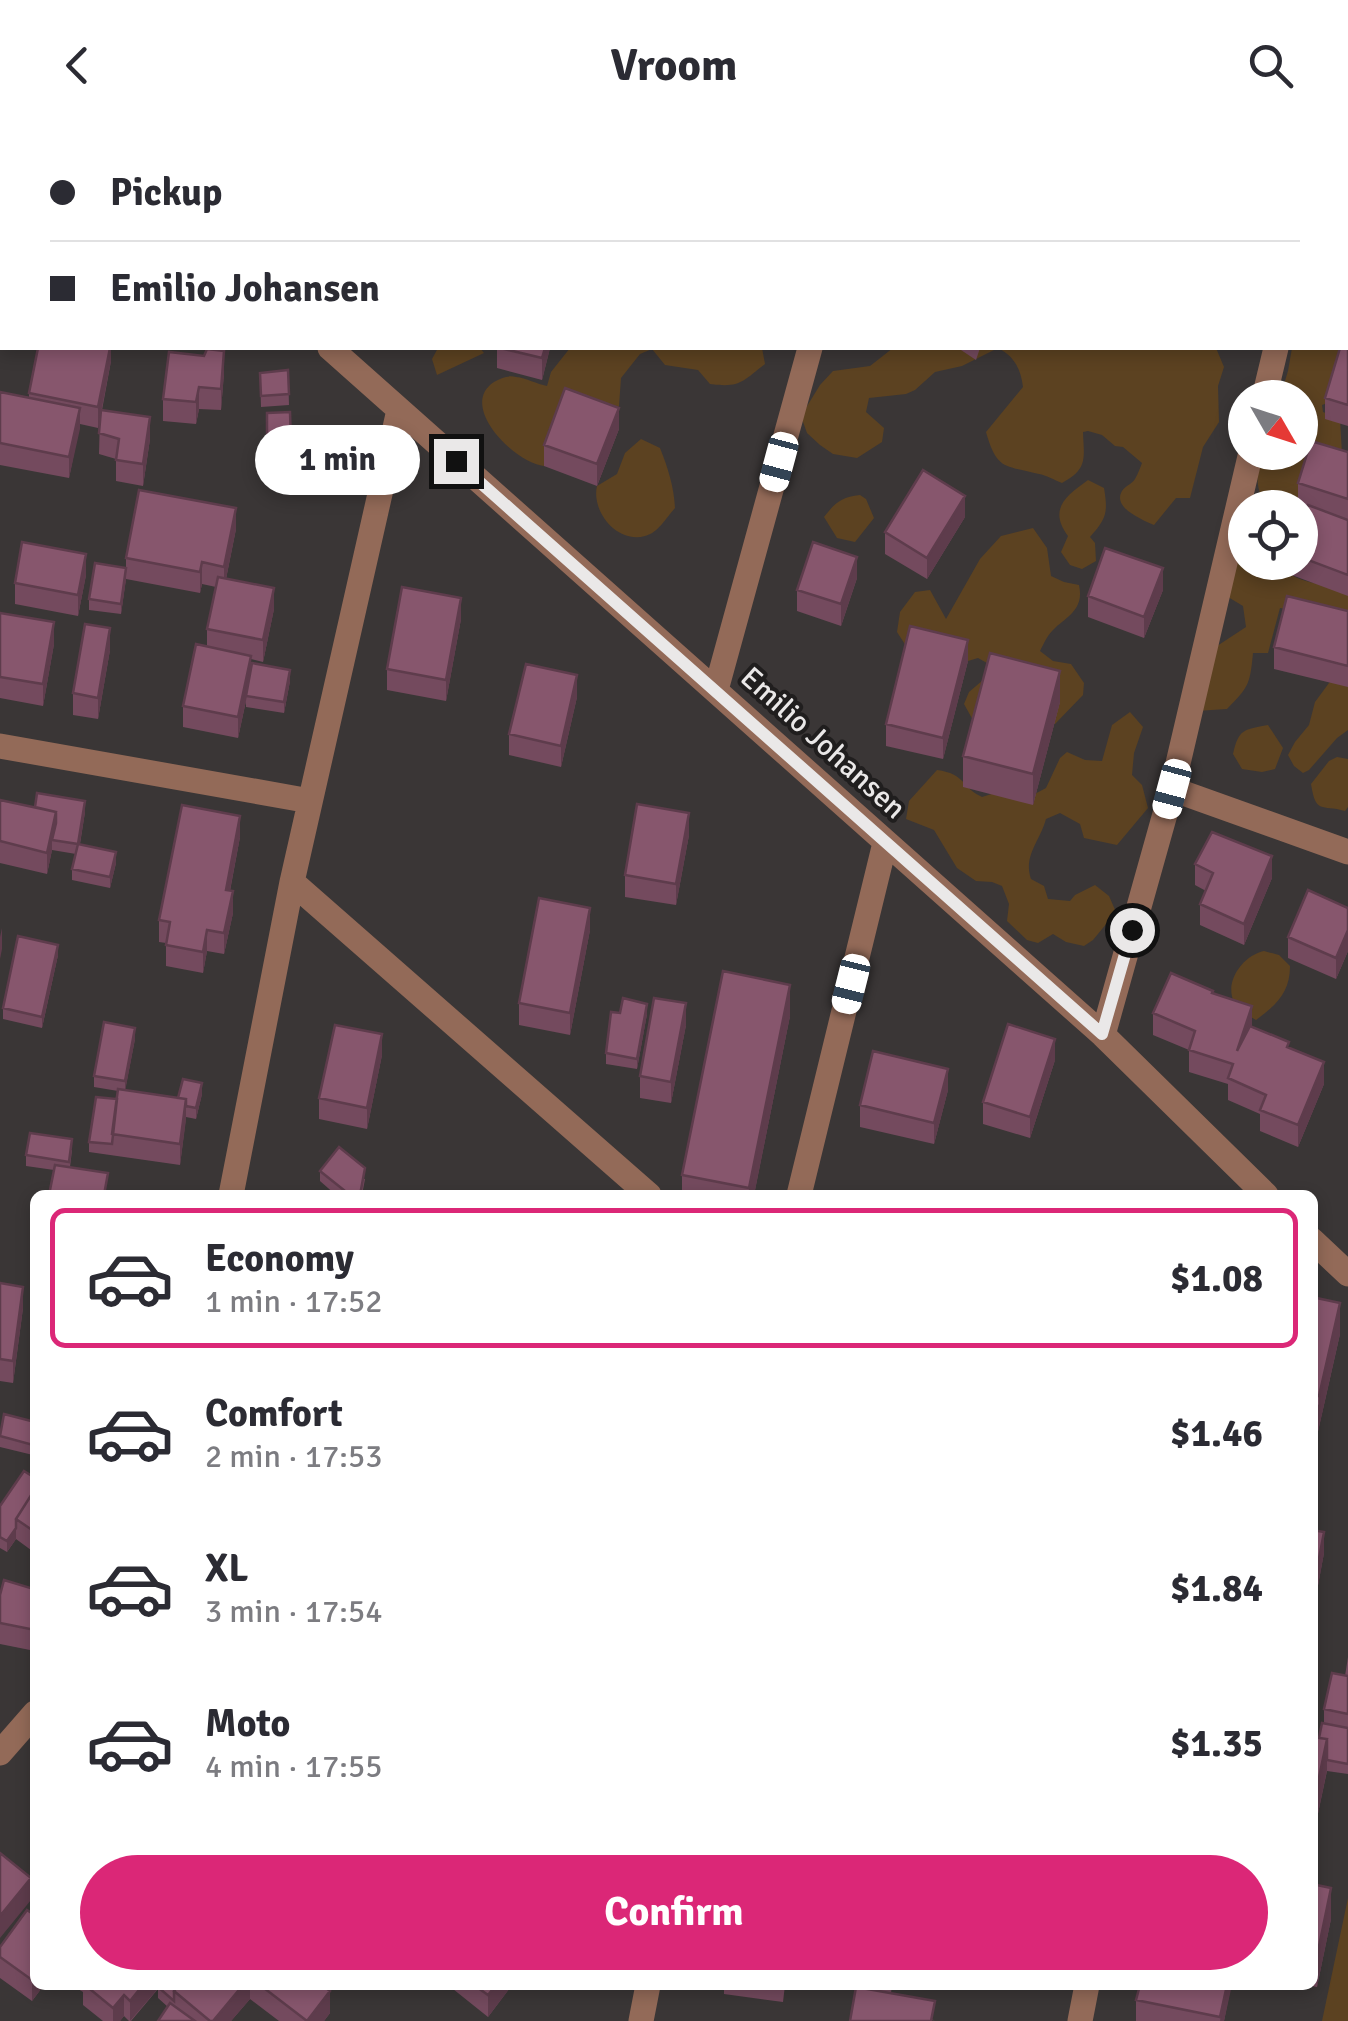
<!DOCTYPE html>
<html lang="en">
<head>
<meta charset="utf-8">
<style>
	:root { --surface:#fff; --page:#f2f2f3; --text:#2b2b33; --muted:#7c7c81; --line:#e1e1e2; --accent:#db2777 }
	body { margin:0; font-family:Signika,sans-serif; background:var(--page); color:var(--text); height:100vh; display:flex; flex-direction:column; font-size:38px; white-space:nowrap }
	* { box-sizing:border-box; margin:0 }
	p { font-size:32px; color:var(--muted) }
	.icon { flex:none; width:55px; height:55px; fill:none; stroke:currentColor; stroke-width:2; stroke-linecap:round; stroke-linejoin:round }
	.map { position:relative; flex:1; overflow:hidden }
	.panel { position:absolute; left:30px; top:1060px; width:1288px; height:800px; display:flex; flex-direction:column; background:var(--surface); border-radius:15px; box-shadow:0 5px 15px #0003 }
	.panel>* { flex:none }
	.guide { position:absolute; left:0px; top:0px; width:1350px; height:220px; box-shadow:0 5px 15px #0003; display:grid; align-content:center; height:220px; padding:0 50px; background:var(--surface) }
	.needle { width:65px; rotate:129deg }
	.controls { position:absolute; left:1228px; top:250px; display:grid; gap:20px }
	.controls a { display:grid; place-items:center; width:90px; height:90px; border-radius:50%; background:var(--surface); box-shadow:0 5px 15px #0003; font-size:50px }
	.end { position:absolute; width:45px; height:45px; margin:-22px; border:12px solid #eae8e8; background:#111; box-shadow:0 0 0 5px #111 }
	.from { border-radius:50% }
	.bubble { position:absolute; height:70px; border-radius:35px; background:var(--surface); box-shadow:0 5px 15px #0003; font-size:32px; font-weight:800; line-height:70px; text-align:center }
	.car { position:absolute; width:30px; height:60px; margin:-30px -15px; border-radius:12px; box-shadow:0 0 8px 2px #0007; background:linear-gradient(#fff 24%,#345 0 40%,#fff 0 76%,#345 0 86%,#fff 0) }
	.guide b { display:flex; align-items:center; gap:35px; height:95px; font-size:38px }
	.guide b+b { border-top:2px solid var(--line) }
	.guide i { width:25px; height:25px; background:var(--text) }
	ul { padding:18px 0 0; list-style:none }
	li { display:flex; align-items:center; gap:30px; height:140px; margin:0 20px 15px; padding:0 30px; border:5px solid transparent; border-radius:15px }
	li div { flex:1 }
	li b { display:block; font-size:38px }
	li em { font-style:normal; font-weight:800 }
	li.active { border-color:var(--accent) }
	li>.icon { width:90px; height:90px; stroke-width:1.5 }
	.primary-button { display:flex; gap:20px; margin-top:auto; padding:20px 50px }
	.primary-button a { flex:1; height:115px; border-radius:60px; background:var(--accent); color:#fff; font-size:40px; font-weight:800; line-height:115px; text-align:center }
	header { display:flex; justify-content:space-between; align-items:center; height:130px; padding:0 50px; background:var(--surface); font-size:45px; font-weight:800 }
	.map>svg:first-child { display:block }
	.green { fill:#5c4221 }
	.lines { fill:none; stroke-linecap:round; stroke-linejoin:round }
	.street { stroke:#936a58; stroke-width:25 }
	.wall { fill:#744a5e }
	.shaded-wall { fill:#5e3c4c }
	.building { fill:#87566d; stroke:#5e3c4c; stroke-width:2.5 }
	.route { stroke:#eae8e8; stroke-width:12 }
	.labels { text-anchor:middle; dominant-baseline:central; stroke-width:8; stroke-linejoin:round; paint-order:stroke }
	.street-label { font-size:30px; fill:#eae8e8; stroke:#201e1e }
</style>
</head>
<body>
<header><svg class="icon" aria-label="back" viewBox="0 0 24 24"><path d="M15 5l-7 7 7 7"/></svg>Vroom<svg class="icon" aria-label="search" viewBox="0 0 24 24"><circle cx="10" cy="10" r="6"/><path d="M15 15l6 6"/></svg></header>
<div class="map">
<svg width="1348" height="1891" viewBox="0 0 1348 1891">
	<rect width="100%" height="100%" fill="#3a3636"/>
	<path class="green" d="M1348,118V269H1339L1322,275L1323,282L1340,289L1342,324H1348V402L1335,394L1300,391V378L1268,377C1255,364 1256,340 1260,323L1300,322V268L1280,267L1288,241L1292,218H1348Z
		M438,218H480L484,223L437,245L432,229Z
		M570,218H762L765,234C742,252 740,258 710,254L698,240L665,235L652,219L640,224L621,248L619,276L609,289L560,283L548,300L552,315L544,336C516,334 457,276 494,252C501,248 508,245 516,247C526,248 537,254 547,256L551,242Z
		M893,218H1216L1224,237L1218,256L1219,292L1203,317L1190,368H1176L1154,395C1143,390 1112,378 1122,361C1125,356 1132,354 1135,349C1138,344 1140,338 1142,333L1123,317L1115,316L1102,305L1088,301L1083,302C1084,329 1088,339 1062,353C1054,350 1046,345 1039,344C1005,335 997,341 986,302L1023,257C1021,239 1014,226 998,218L962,236L935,242L915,260L906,264L869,268L866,282L884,298L882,312L857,328L833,324L820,315L807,303L802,289L804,281L820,255L833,241L870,236Z
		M641,309L660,318C668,338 674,357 675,378C666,388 658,403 645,406C617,414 591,381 597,356L617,344L625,323Z
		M1088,350L1104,358C1108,382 1107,388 1090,407L1095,413L1096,431L1082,439L1070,435L1061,422L1068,406C1048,379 1066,366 1088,350Z
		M860,365L866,369L874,388L855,412L837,408L824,387C835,373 841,367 860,365Z
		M1033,398L1047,418L1051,446L1064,452L1079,455C1084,478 1070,485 1055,498C1048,504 1044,513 1040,521L1053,531L1071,534L1084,553L1083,565L1055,594L974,592L964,574L969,562L990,544L987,533L978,528L968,531L958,526L906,516L897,502L900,482L915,462L930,460L946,489L980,429L1001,406Z
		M1245,406V432L1290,433L1289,444C1308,454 1327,457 1348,453V489L1280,478L1268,523H1253C1250,554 1249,557 1227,579L1196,581L1214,518L1246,497L1243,476L1223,464L1227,412Z
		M1348,541V600L1337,608L1309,640L1303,643L1294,636L1288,625L1295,612L1309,595L1315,572L1329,553Z
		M1130,582L1143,597L1134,623L1132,645L1142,655L1148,678L1117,715L1084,708L1080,694L1060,683L1046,689C1040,711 1023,726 1031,749L1044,756L1048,769L1070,771L1075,765L1095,755L1109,766L1116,782L1093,810L1084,816L1066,812L1053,804L1038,813L1027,810L1007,791L1009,774L1002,756L992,752L976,751L957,738L934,700L906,689L909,671L937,640C966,644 961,657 982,667L1001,661L1029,667L1046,658L1060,628L1067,622L1085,630L1102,631L1112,595Z
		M1268,595L1283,618L1275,639L1262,642L1242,639L1233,624C1239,598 1244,600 1268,595Z
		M1337,627L1348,629V677L1345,681C1321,674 1316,685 1311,654L1329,631Z
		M1264,821L1279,825L1290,836C1290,863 1276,875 1256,890C1253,888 1243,883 1241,881C1218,860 1240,826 1264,821Z
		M1348,1768V1891H1322Z"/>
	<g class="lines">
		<path class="street" d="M91,0L94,2
			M1094,0L1100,2
			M7,2L8,0
			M869,2L870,0
			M1327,2V0
			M0,41L2,28
			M330,218L1103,905L1266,1065
			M1264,268L1276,218
			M716,560L810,218
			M0,616L310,671
			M1172,659L1348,722
			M292,752L649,1065
			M1103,905L1172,659L1251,322
			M231,1065L292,752L399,280
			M799,1065L885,713
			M1312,1110L1348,1144
			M0,1623L35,1583
			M641,1891L648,1855
			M1080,1891L1087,1855"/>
	</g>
	<path class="wall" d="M372,0H416L415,2H372Z
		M563,0H594L593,2H573Z
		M601,0H654V2H601Z
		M1348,193V296L1325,289V268Z
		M111,218V231L102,280L150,309L143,356L116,351V329L99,324L100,287L98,298L80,294L69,348L0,335V262L29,267V263Z
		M497,218H550L542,250L497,238Z
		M958,218H980L976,230Z
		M288,240L289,275L261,277L260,243Z
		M224,243L221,280L199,279L196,294L163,291V269Z
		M290,282L291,323L267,324V283Z
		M619,299L597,356L544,336V315Z
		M1348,322V466L1289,444V432H1300V395L1307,377L1298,374V353Z
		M965,387L927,449L885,424V402Z
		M236,399L226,449L274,479L263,532L251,529V537L290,551L284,583L246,577V571L238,608L183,597V576L207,516V499L216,457L202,454L200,463L126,449V428Z
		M86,445L78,486L15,474V453Z
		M857,448L841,496L797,481V460Z
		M126,449L121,484L89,480V469Z
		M1163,460L1144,508L1088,487V466Z
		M1348,481V557L1274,539V517Z
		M0,483L54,514L43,576L0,568Z
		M461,489L446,571L387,560V539Z
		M110,520L98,589L73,585V563Z
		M968,531L943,629L886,616V594Z
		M577,567L561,637L509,625V604Z
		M1060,572L1033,675L963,657V626Z
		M0,670L35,677L85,682L80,714L116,733L110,758L72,750V739L76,724L52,720L47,744L0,733Z
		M689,705L676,775L625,767V745Z
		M240,707L230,761L233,783L224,824L207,821L203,843L166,836V813L159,812V790Z
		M1195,734L1272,748L1244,815L1200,795V774L1206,761L1195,755Z
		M1348,778V821L1336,849L1288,828V807Z
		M590,800L570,905L519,895V873Z
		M58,825L42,898L3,889V878Z
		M1213,863L1252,897L1289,918L1324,954L1298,1017L1260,1001V984L1228,970V954L1189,942V920L1153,905V883Z
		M647,884L637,939L606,934V923Z
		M790,886L754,1065H682V1045Z
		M686,895L671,973L640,968V946Z
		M135,909L125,960L178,968L202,964L196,989L186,987L180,1035L89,1022V1012L117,969L118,961L94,957V946Z
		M382,925L367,999L319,989V968Z
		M1055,930L1030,1008L983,994V972Z
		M948,960L934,1014L860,997V975Z
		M72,1020L70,1037L108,1065L54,1040L26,1036V1025Z
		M320,1041L365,1049L362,1065H336L320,1051Z
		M0,1153L23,1178L13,1253L0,1251Z
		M1312,1167L1340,1204L1312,1328Z
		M35,1258V1278L31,1275V1264Z
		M35,1292V1316L33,1325L0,1317V1306Z
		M35,1348V1423L16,1409L7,1422L0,1418V1376Z
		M1312,1400L1324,1423L1314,1477L1312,1476Z
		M34,1459L35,1521L0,1514V1465Z
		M1348,1527V1644L1327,1641L1316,1693H1312V1607L1319,1608L1324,1593V1579L1345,1546Z
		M1312,1754L1331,1789L1317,1857L1306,1855H1312Z
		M27,1780L35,1855H44L32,1871L0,1848V1817Z
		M78,1855H322L330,1883L324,1891H279L250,1869L231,1891H158L168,1877L158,1868V1859L131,1891H129L124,1886L120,1891H103L83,1875V1862L78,1859Z
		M448,1855H512L488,1887Z
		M724,1855H785L783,1872L724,1864Z
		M868,1855H892L891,1863L935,1891L868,1859Z
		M1230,1861L1224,1891H1136V1870Z"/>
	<path class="shaded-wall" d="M110,218H111V231L98,298V277Z
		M545,218H550L542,250V228Z
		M224,221V243L221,280V259Z
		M199,257V279L196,294V272Z
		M80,278V299L69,348V327Z
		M619,278V299L597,356V334Z
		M150,287V309L143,356V334Z
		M965,366V387L927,449V428Z
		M236,378V399L224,459V437Z
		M86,424V445L78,486V465Z
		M857,427V448L841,496V474Z
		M202,432V454L200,463V442Z
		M126,438V449L121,484V474Z
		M1163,438V460L1144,508V487Z
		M274,458V479L263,532V510Z
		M461,468V489L446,571V550Z
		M54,492V514L43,576V554Z
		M110,498V520L98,589V568Z
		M968,510V531L943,629V608Z
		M251,526V547L238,608V587Z
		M290,540V551L284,583V572Z
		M1060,541V572L1033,675V644Z
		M577,545V567L561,637V616Z
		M85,671V682L78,725V714Z
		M56,682V703L52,710V720L47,744V723Z
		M689,683V705L676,775V754Z
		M240,686V707L226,781V760Z
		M116,722V733L110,758V747Z
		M1272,726V748L1244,815V794Z
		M233,761V783L224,824V803Z
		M590,778V800L570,905V883Z
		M2,798V819L0,829V807Z
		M207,800V821L203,843V822Z
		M1348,800V821L1336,849V828Z
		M58,815V825L42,898V887Z
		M790,855V886L754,1065H749V1058Z
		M686,873V895L671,973V952Z
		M647,874V884L637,939V929Z
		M1252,876V897L1237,921Z
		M135,898V909L125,962V951Z
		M382,904V925L367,999V978Z
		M1055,909V930L1030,1008V987Z
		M1324,932V954L1298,1017V995Z
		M948,939V960L934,1014V993Z
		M202,953V964L196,989V978Z
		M186,969V990L180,1035V1014Z
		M23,1157V1178L13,1253V1231Z
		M1340,1173V1204L1312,1328V1307L1319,1277V1266Z
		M16,1398V1409L7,1422V1411Z
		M1324,1402V1423L1314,1477V1455Z
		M1327,1609V1640L1316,1693V1662Z
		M31,1748V1770L0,1808V1786Z
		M1331,1758V1789L1317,1857V1826Z
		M35,1845V1855H44L32,1871V1850Z
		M143,1855H161L130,1891V1871Z
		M243,1855H250V1869L231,1891H213Z
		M496,1855H512L488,1887V1865Z
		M1227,1855H1232L1224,1891H1220Z
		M330,1861V1883L324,1891H307Z
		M124,1865V1886L120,1891H113V1878Z"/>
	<path class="building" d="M450,0H468L477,2H449Z
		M660,0H728V2H660Z
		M732,0H792V2H738Z
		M910,0H935L940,2H909Z
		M966,0H996L1001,2H965Z
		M1348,193V275L1325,268L1340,218H1348Z
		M38,218H110L98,277L29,263Z
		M500,218H545L542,228Z
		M207,219L224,221L221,259L199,257L196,272L163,269L169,222L204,226Z
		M288,240L289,264L261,266L260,243Z
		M565,258L619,278L597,334L544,315Z
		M0,262L80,278L69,327L0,313Z
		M101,280L150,287L143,334L116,330L119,309L99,303Z
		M290,282L291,312L267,313V283Z
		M1311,311L1348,322V369L1298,353Z
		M923,340L965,366L927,428L885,402Z
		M139,360L236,378L224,437L202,432L200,442L126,428Z
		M1308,375L1348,390V445L1300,427V395Z
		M22,412L86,424L78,465L15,453Z
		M813,412L857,427L841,474L797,460Z
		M1105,418L1163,438L1144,487L1088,466Z
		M95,433L126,438L121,474L89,469Z
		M218,447L274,458L263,510L207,499Z
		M402,457L461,468L446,550L387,539Z
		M1287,466L1348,481V536L1274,517Z
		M0,483L54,492L43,554L0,547Z
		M85,494L110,498L98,568L73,563Z
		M910,496L968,510L943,608L886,594Z
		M196,514L251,526L238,587L183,576Z
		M990,523L1060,541L1033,644L963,626Z
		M252,533L290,540L284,572L246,566Z
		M526,534L577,545L561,616L509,604Z
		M37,663L85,671L78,714L52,710L56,693V682L35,677Z
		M0,670L56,682L47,723L0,711Z
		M637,674L689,683L676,754L625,745Z
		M182,675L240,686L226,760L233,761L224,803L207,800L203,822L166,815L170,792L159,790Z
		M1212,702L1272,726L1244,794L1200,774L1213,743L1195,734Z
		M78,714L116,722L110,747L72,739Z
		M1308,760L1348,778V800L1336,828L1288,807Z
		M539,768L590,778L570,883L519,873Z
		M18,806L58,815L42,887L3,878Z
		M723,841L790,855L749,1058L682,1045Z
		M1171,843L1213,861L1212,863L1252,876L1237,921L1250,896L1289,912L1287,917L1324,932L1298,995L1260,980L1266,965L1228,948L1233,934L1189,920L1195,901L1153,883Z
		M623,868L647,874L637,929L606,923L611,882L620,883Z
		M654,868L686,873L671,952L640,946Z
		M104,892L135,898L125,951L94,946Z
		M1008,894L1055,909L1030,987L983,972Z
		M335,895L382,904L367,978L319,968Z
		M873,921L948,939L934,993L860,975Z
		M183,949L202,953L196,978L186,976V969L178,968Z
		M118,959L186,969L180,1014L112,1004Z
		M96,967L117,969L112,1014L89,1012Z
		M30,1003L72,1009L69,1032L26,1025Z
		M339,1017L365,1038L360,1065H350L320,1041Z
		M55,1035L108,1043L104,1065H49Z
		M0,1153L23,1157L13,1231L0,1229Z
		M1312,1167L1340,1173L1319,1266L1312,1265Z
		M1312,1275L1319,1276L1312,1307Z
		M4,1284L35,1292V1306L33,1315L0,1306Z
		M24,1341L35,1348V1359L16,1389V1398L7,1411L0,1407V1376Z
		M35,1359V1402L16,1389Z
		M1312,1400L1324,1402L1314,1455H1312Z
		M4,1450L34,1459L32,1469L35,1470V1500L0,1493V1465Z
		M1332,1543L1348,1546V1584L1324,1579Z
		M1322,1593L1348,1598V1634L1327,1630V1609L1319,1608Z
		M1312,1607L1327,1609L1316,1662H1312Z
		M0,1723L31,1748L0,1786Z
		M1312,1754L1331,1758L1317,1826L1312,1825Z
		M27,1780L33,1784L35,1781V1845L32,1850L0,1827V1817Z
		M85,1855H143L130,1871L124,1865L113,1878Z
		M159,1855H179L174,1861V1871L158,1857Z
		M179,1855H243L213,1891H210L174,1861Z
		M260,1855H322L330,1861L307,1891Z
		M474,1855H496L488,1865Z
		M1140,1855H1227L1220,1887L1136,1870Z
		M856,1857L935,1871L931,1891H850Z
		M170,1873L195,1891H158Z"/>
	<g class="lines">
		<path class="route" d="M456,331L1102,904L1132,800"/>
	</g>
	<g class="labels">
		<g class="street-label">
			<text transform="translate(823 613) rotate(42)">Emilio Johansen</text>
		</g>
	</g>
</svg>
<div class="controls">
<a><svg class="needle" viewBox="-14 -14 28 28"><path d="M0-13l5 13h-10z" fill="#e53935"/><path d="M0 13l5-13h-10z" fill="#7c7c81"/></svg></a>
<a><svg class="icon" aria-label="locate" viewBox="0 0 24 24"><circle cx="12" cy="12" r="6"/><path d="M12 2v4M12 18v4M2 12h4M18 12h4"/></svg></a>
</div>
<i class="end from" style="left:1132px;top:800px"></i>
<i class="end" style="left:456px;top:331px"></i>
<div class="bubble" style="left:255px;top:295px;width:165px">1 min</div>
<i class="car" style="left:779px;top:332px;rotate:195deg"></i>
<i class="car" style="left:1172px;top:659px;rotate:195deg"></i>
<i class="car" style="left:851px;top:854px;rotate:194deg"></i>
<div class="guide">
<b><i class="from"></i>Pickup</b>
<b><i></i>Emilio Johansen</b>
</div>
<section class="panel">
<ul>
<li class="active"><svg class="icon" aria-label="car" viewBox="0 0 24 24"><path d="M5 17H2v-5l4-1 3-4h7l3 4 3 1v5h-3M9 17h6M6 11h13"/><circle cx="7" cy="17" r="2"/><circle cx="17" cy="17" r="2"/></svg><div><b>Economy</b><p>1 min · 17:52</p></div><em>$1.08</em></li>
<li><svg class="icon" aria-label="car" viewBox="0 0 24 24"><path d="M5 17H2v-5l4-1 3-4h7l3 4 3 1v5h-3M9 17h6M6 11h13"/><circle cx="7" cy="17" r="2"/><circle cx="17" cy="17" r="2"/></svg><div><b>Comfort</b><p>2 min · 17:53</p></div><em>$1.46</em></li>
<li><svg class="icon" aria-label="car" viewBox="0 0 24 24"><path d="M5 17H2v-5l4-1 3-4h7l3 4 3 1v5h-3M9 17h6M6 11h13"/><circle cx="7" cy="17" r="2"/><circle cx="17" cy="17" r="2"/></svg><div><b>XL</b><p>3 min · 17:54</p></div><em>$1.84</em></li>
<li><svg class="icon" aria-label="car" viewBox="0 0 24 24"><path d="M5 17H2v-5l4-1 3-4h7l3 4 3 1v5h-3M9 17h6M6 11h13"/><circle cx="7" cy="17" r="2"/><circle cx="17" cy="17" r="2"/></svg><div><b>Moto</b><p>4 min · 17:55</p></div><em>$1.35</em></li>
</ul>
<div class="primary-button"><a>Confirm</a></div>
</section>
</div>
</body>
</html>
